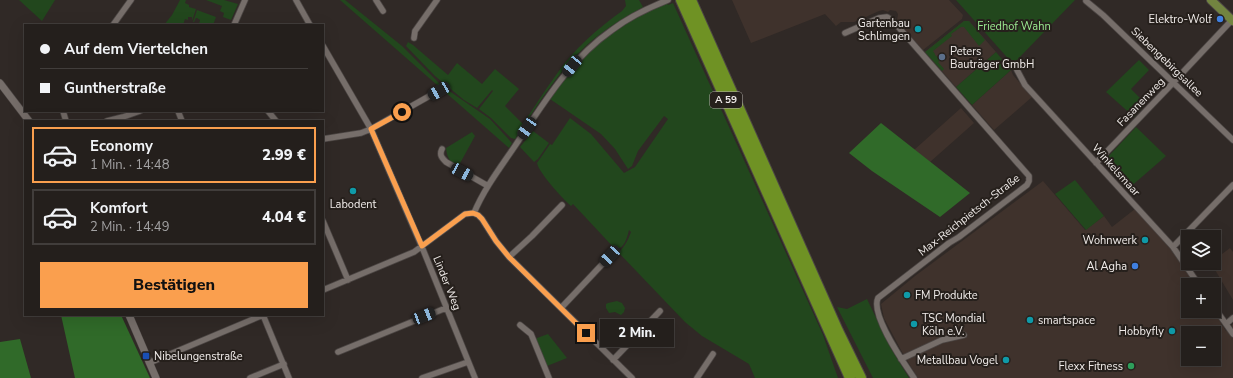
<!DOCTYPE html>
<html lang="de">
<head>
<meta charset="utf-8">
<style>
	:root { --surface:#241f1c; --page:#302c29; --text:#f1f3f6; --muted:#a3a2a3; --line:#413d3b; --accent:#fa9f4e }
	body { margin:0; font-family:"Nunito Sans",sans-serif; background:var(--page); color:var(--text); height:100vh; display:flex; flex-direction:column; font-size:15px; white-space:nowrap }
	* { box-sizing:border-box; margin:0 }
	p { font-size:13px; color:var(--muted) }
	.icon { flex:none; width:22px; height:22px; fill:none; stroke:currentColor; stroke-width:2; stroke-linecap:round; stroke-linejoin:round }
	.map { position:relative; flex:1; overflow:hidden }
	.panel { position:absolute; left:24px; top:120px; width:300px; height:196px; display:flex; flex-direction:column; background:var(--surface); border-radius:0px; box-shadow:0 4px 16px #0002,0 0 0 1px var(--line) }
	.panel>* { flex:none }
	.guide { position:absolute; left:24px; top:24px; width:300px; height:88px; border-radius:0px; box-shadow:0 4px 16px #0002,0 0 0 1px var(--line); display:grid; align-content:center; height:88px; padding:0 16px; background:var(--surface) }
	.buttons { position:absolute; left:1181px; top:230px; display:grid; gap:8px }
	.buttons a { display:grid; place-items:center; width:40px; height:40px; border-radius:0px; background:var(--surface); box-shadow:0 4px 16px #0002,0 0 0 1px var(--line); font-size:20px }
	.end { position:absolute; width:18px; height:18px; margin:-9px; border:5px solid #fa9f4e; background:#111; box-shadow:0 0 0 2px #111 }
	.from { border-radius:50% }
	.bubble { position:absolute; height:28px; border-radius:0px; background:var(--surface); box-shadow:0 4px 16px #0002,0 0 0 1px var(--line); font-size:13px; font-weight:800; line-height:28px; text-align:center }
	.car { position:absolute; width:12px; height:24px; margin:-12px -6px; border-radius:5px; box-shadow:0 0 3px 1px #0007; background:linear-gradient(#222 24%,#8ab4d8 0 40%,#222 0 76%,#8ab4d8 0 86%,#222 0) }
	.guide b { display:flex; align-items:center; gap:14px; height:38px; font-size:15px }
	.guide b+b { border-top:1px solid var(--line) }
	.guide i { width:10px; height:10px; background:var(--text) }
	ul { padding:7px 0 0; list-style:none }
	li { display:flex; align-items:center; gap:12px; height:56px; margin:0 8px 6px; padding:0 8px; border:2px solid var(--line); border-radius:0px }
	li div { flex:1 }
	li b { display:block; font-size:15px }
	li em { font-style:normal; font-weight:800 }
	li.on { border-color:var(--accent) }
	li>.icon { width:36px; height:36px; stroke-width:1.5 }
	.cta { display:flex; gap:8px; margin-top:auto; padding:8px 16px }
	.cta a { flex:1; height:46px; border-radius:0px; background:var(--accent); color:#111; font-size:16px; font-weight:800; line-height:46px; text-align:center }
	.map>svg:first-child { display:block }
	.built { fill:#3f322c; fill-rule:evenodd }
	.green { fill:#22471d }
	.forest { fill:#306a29 }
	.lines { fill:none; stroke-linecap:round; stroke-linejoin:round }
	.street-casing { stroke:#4c4644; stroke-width:7 }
	.secondary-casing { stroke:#4c4644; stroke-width:8 }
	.primary-casing { stroke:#4c4644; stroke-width:10 }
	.highway-casing { stroke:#4c4644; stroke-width:12 }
	.street { stroke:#766e6a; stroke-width:5.5 }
	.secondary { stroke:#766e6a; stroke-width:7 }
	.primary { stroke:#728440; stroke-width:8 }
	.highway { stroke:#6f9224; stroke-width:10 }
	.route { stroke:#fa9f4e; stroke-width:5 }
	.shop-dot { fill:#3f7fe0; stroke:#26201c; stroke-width:1.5 }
	.culture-dot { fill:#0f9aa8; stroke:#26201c; stroke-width:1.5 }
	.service-dot { fill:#5c6f8a; stroke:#26201c; stroke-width:1.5 }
	.transit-dot { fill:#1a4fb4; stroke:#26201c; stroke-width:1.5 }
	.leisure-dot { fill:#2e9e5b; stroke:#26201c; stroke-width:1.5 }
	.labels { text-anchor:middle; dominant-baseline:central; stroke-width:4; stroke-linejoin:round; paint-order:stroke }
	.shield { fill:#26201c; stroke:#b4afac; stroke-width:1 }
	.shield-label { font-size:10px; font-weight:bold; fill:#f1ecea }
	.poi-label { font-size:11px; fill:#f1ecea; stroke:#26201c; text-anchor:end }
	.park-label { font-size:11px; fill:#9beb91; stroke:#26201c }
	.street-label { font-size:11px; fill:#f1ecea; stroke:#26201c }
</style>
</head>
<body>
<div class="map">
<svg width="1233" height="378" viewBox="0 0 1233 378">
	<rect width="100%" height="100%" fill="#302926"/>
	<path class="built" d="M732,0H949L963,15L962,19L923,50L897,21L898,14L896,11L890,10L888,12L883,10L879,11L859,20L854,22H841L836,26L825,14L751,43Z
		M964,21H969L996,52L956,87L925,52Z
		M1011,70L1013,75L1032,97L994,130L972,105Z
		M961,108L974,123L930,162L914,150Z
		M1043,181L1085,230L1104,216L1112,227L1135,209L1175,254L1195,285H1188V311H1213L1226,331L1233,324V378H918L902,352L884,318L881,304L915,276ZM1188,333H1214V359H1188Z
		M1230,248L1233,252V300L1211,263H1214V260Z"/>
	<path class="green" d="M19,0H55L42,21Z
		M180,0H186L185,3L189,5V7L196,9L192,21V17H188V20L185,19L183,25H164L172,15Z
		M206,0H224L238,4L231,20L223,17L224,13L220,11L222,6Z
		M340,0H345L402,46L442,86L490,119L512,143L509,148Z
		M625,0H639L643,7C624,18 605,29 588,44C558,71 537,106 515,139L511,138L491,118L479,109L493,91L492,90L477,108L464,100L435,76L406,46L408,42L413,45L448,75L457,63L482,84L495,69L519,89L505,106L523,124C534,108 544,91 556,75C574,49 597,29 622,11L626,6Z
		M956,0H1075L1013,64Z
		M667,3L668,5L673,3L823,335L838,378H755L749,364L702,336L685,322L619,253V252C625,246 628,240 631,232L629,230C627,238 625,247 616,250L573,204L571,206C562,198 539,173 537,163L550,144L552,145L570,118L591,134L624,173L635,167L668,119L664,116L638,151L632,166L628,169L615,149L601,134L550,99C583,52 614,26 667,3Z
		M197,10L216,17L213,25H200L199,24L200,20L197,18H196L194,22H193Z
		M964,21H969L985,40L979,46L964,27H961L951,34L952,36L933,51L935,54V55L941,60L938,62L944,69L942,71L925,52Z
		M996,52L1011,70L972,105L956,87Z
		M1139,60L1149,70L1131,89L1146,104L1134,117L1106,92Z
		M1136,127L1166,156L1128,189L1104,163L1105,160Z
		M533,131L549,143L538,159L534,162L520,147Z
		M472,132L475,136L458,167C450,162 447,158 446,148Z
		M1075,180L1104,216L1086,230L1055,194Z
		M867,299L890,347L909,378H873L837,307L847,309Z
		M617,301L622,303L625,308L624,312L621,315L615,312L609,313L606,308V304L608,303Z
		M548,334L567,358L547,366L536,340L537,338Z"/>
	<path class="forest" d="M881,123L970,193L940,217L872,171L849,153Z
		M61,315H121L150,378H75Z
		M20,339L31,378H0V342Z"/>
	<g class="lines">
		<defs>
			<path id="street" d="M296,0L310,25
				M376,0L383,11
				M1086,1L1103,15L1233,140
				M113,25L131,0
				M234,25L245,0
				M845,33L879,18L887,17L893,21L1029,176V181L1027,185L959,237L949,243L878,298C870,315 904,363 914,378
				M414,38L415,31L437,0
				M323,46L371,129L422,247L475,378
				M1017,70L1025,85L1173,247L1199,285
				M63,111L66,121
				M178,111L182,121
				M268,111L276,121
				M107,121L123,117L140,111
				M323,139L361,133L371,129L440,90
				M442,149C439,155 442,158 446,162L488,186
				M1096,163L1169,87L1232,20
				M474,213C484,189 500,168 515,146C543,104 570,59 612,30C629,17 648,8 668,0
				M323,221L348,280
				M1173,247L1233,185
				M509,257L532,236L562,205
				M323,290L414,252L465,214L473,213L478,215L482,219L496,241L509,257L632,378
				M1214,307L1233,334
				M561,308L610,256
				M263,315L289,378
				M1226,324L1233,318
				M520,325L531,334L549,378
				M338,352L446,308
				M901,359L942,340L964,335
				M613,360L660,311
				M149,363L263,315
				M250,378L284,364
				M422,378L468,362
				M697,378L713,354"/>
			<path id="secondary" d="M0,83L29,121
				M129,315L156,378"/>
			<path id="primary" d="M1211,0L1233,21"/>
			<path id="highway" d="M681,0L850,378
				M691,0L838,331L861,378"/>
		</defs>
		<use href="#street" class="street-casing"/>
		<use href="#secondary" class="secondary-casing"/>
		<use href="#primary" class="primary-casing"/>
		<use href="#highway" class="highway-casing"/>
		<use href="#street" class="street"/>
		<use href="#secondary" class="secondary"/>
		<use href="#primary" class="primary"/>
		<use href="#highway" class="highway"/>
	</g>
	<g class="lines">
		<path class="route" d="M402,112L371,129L422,246L465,214L473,213L478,215L482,219L496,241L509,257L586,333"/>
	</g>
	<g class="shop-dot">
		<circle cx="1220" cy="19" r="4"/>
		<circle cx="1135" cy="266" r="4"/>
	</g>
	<g class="culture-dot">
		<circle cx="918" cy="29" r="4"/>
		<circle cx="353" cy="191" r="4"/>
		<circle cx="1145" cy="240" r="4"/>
		<circle cx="907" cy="295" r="4"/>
		<circle cx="1030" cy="320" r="4"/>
		<circle cx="914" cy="324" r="4"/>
		<circle cx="1172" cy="331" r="4"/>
		<circle cx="1006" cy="360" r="4"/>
	</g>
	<circle class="service-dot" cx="942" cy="57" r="4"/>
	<rect class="transit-dot" x="142" y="352" width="8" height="8" rx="2"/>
	<circle class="leisure-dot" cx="1131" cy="366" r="4"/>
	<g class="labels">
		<rect class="shield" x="710" y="92" width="32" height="16" rx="3"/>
		<g class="shield-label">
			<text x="726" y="100">A 59</text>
		</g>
		<g class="poi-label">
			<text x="1212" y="19">Elektro-Wolf</text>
			<text x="910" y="23">Gartenbau<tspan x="910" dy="13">Schlimgen</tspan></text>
			<text x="950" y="51" text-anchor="start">Peters<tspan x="950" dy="13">Bauträger GmbH</tspan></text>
			<text x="353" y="204" text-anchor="middle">Labodent</text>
			<text x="1137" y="240">Wohnwerk</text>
			<text x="1127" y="266">Al Agha</text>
			<text x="915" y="295" text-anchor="start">FM Produkte</text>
			<text x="922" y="318" text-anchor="start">TSC Mondial<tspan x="922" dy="13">Köln e.V.</tspan></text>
			<text x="1038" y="320" text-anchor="start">smartspace</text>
			<text x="1164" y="331">Hobbyfly</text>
			<text x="154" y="356" text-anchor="start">Nibelungenstraße</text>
			<text x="998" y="360">Metallbau Vogel</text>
			<text x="1123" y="366">Flexx Fitness</text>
		</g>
		<g class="park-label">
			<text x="1014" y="26">Friedhof Wahn</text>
		</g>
		<g class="street-label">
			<text transform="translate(1167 62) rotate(44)">Siebengebirgsallee</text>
			<text transform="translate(1141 102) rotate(-46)">Fasanenweg</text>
			<text transform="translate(1116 170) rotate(48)">Winkelsmaar</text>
			<text transform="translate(969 215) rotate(-38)">Max-Reichpietsch-Straße</text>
			<text transform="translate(447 283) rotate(68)">Linder Weg</text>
		</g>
	</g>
</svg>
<div class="buttons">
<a><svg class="icon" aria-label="layers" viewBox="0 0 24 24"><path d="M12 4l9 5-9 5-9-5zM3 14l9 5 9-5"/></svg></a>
<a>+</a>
<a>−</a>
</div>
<i class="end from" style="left:402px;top:112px"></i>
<i class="end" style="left:586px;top:333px"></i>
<div class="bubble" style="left:600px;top:319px;width:74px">2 Min.</div>
<i class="car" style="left:572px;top:66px;rotate:219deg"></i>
<i class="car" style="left:439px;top:91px;rotate:240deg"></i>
<i class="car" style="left:527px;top:128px;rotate:215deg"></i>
<i class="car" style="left:462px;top:172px;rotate:118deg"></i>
<i class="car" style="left:610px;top:256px;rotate:223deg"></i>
<i class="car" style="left:424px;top:316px;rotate:69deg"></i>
<div class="guide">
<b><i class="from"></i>Auf dem Viertelchen</b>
<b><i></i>Guntherstraße</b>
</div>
<section class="panel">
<ul>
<li class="on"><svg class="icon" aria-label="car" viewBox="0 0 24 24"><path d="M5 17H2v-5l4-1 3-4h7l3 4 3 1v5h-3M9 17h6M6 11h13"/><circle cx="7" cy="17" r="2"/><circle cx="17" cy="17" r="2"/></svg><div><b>Economy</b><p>1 Min. · 14:48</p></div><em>2.99 €</em></li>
<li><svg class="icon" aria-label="car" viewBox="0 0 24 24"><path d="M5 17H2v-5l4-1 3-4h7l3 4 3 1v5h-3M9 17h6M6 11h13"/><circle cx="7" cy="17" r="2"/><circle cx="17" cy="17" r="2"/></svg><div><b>Komfort</b><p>2 Min. · 14:49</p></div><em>4.04 €</em></li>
</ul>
<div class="cta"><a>Bestätigen</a></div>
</section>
</div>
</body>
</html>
